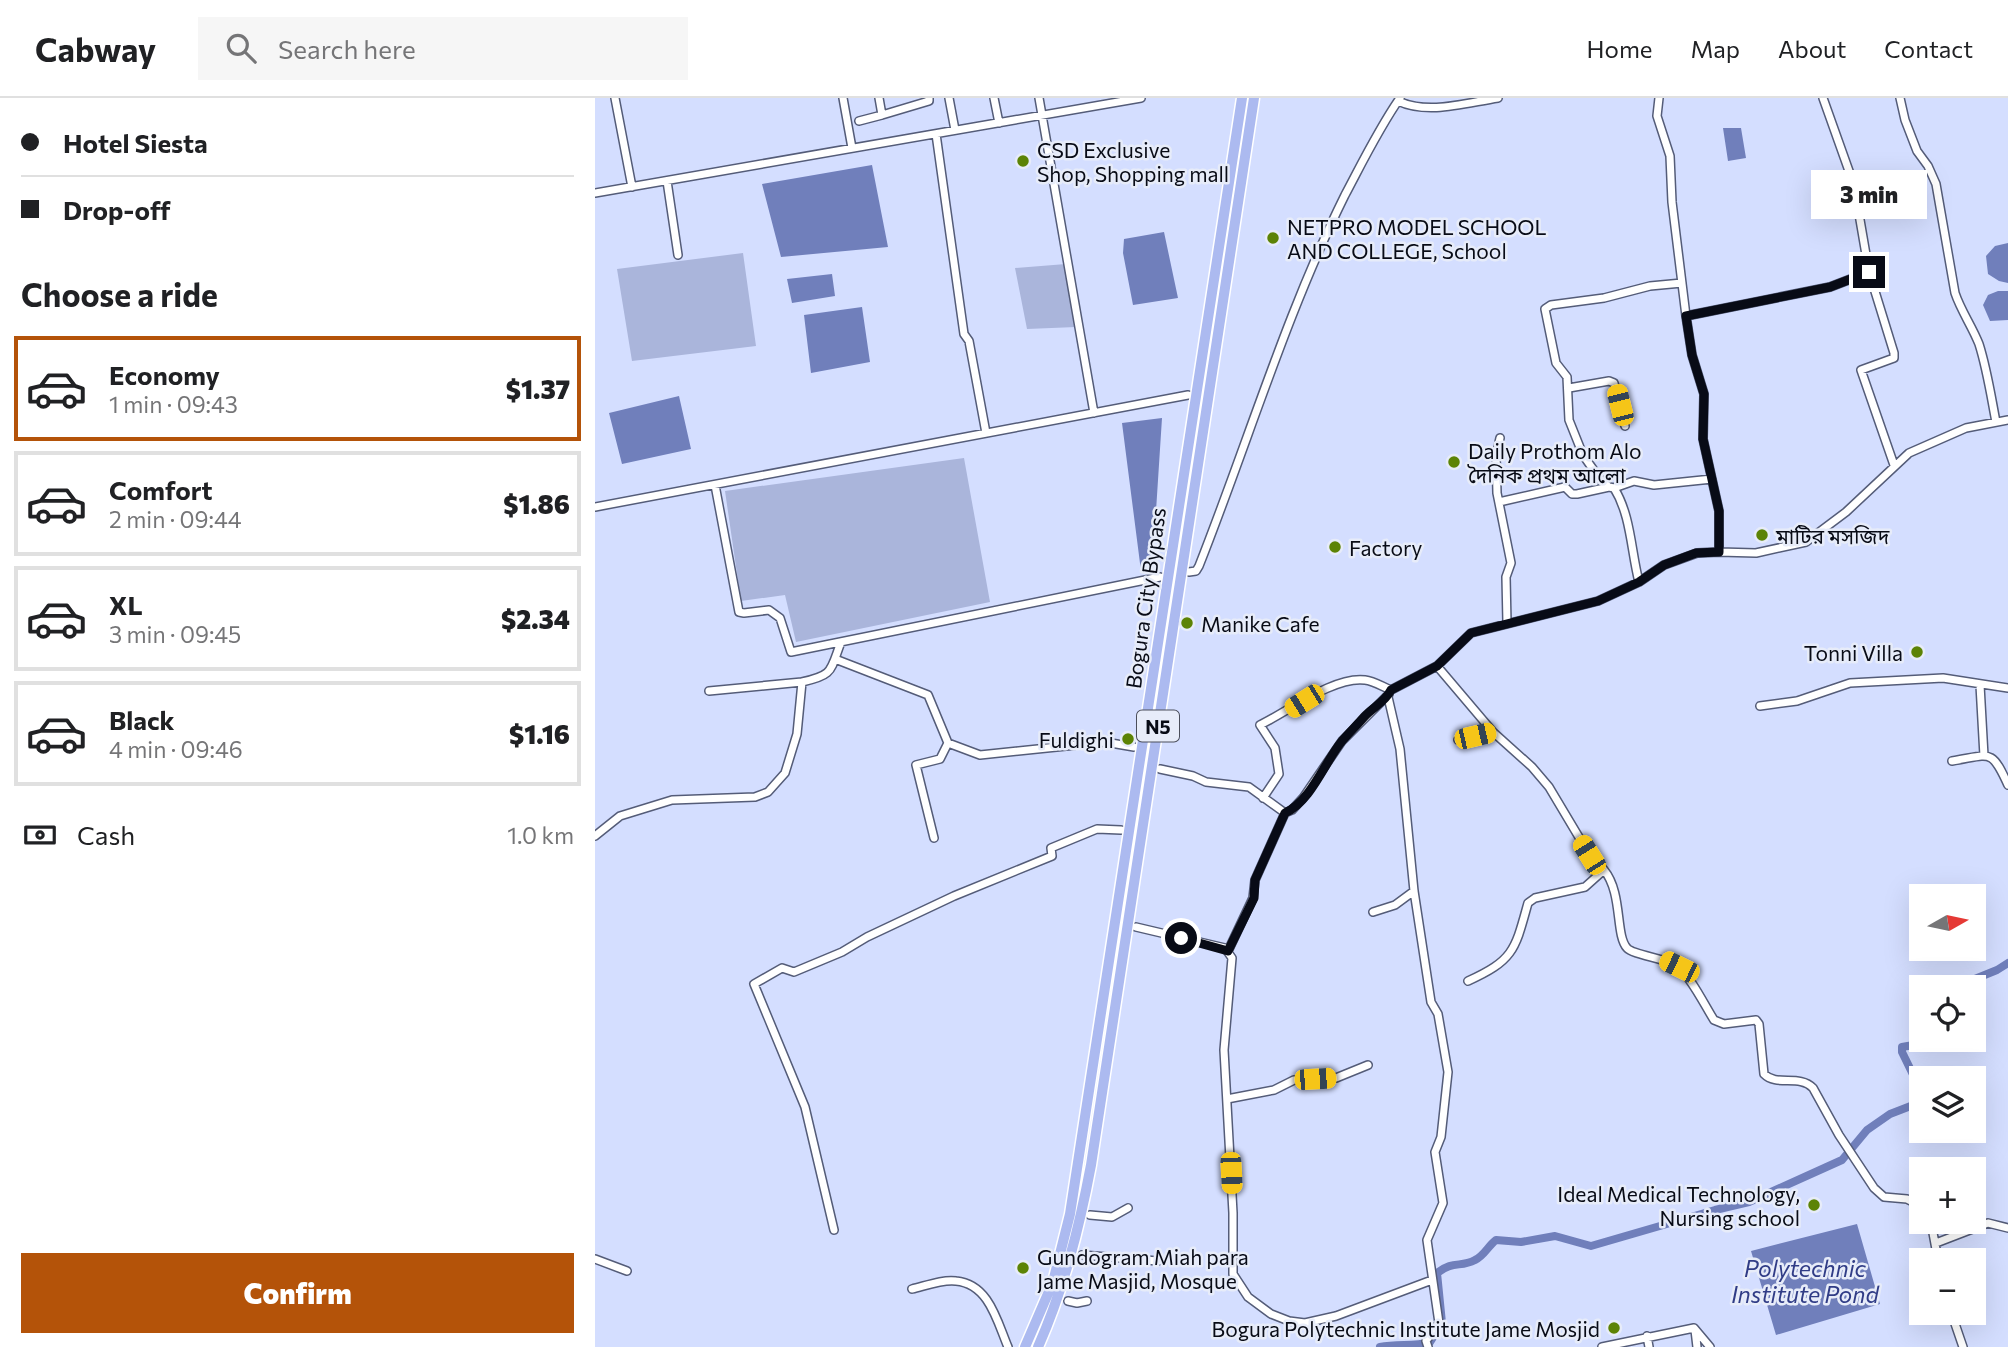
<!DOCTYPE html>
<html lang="en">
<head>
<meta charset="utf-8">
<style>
	:root { --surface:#fff; --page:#f6f6f6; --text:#202124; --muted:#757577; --line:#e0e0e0; --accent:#b45309 }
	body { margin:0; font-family:Commissioner,"Noto Sans Bengali",sans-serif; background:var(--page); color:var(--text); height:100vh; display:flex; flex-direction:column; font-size:26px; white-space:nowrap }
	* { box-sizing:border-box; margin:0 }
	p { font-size:23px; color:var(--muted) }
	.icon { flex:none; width:38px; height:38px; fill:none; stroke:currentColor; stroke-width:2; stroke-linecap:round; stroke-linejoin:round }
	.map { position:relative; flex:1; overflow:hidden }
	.side { display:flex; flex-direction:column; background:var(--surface); width:595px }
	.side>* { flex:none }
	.guide { display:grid; align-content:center; height:154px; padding:0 21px; background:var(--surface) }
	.needle { width:46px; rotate:81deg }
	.controls { position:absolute; left:1314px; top:786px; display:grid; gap:14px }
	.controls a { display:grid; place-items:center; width:77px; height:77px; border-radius:0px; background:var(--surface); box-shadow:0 7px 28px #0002; font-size:35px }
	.end { position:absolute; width:32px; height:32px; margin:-16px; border:9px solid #080b16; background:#fff; box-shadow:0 0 0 4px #fff }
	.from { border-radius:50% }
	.bubble { position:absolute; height:49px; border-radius:0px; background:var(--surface); box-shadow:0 7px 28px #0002; font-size:23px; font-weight:800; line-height:49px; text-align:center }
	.car { position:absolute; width:21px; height:42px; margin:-21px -10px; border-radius:9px; box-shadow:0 0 5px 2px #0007; background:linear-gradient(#f5c518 24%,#345 0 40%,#f5c518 0 76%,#345 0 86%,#f5c518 0) }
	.guide b { display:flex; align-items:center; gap:24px; height:66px; font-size:26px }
	.guide b+b { border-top:2px solid var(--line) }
	.guide i { width:18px; height:18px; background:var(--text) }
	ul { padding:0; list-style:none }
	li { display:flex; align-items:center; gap:21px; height:105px; margin:0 14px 10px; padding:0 7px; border:4px solid var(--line); border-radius:0px }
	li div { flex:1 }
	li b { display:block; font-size:26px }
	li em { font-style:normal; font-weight:800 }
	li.on { border-color:var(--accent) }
	li>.icon { width:63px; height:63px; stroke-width:1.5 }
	h2 { padding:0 21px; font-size:32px; line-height:84px }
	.pay { display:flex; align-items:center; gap:18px; height:77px; padding:0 21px; font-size:26px }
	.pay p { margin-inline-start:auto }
	.cta { display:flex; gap:14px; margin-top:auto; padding:14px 21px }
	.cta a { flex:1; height:80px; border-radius:0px; background:var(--accent); color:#fff; font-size:28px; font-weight:800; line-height:80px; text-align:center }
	header { display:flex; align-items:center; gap:42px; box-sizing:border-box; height:98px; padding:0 35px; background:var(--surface); border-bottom:2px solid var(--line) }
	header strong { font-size:33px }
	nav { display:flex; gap:38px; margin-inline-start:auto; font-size:24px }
	.search { width:490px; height:63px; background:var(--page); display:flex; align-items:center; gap:18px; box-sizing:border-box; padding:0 24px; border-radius:0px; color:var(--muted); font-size:26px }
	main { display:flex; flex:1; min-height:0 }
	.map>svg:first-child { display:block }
	.green { fill:#aab5db }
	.water { fill:#707fbb }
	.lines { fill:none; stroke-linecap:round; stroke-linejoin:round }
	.canal { stroke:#707fbb; stroke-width:8 }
	.minor-casing { stroke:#545c78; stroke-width:10 }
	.trunk-casing { stroke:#fff; stroke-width:13 }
	.minor { stroke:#fff; stroke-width:7 }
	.trunk { stroke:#acbaf0; stroke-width:10 }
	.route { stroke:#080b16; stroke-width:9 }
	.poi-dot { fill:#5c8305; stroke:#e7ecf9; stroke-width:2.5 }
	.labels { text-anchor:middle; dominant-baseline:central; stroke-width:5; stroke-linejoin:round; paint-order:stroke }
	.shield { fill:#e7ecf9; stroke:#4b4e5a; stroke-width:2 }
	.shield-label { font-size:19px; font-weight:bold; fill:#080b16 }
	.poi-label { font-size:21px; fill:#080b16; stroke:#e7ecf9; text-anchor:start }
	.street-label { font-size:21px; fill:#080b16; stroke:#e7ecf9 }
	.water-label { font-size:23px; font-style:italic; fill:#303c86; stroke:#e7ecf9 }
</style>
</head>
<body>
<header>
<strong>Cabway</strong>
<div class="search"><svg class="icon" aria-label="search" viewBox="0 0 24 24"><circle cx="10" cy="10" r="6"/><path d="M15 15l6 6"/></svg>Search here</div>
<nav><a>Home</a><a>Map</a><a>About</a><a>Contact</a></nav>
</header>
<main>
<section class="side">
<div class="guide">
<b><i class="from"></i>Hotel Siesta</b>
<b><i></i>Drop-off</b>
</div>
<h2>Choose a ride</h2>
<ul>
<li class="on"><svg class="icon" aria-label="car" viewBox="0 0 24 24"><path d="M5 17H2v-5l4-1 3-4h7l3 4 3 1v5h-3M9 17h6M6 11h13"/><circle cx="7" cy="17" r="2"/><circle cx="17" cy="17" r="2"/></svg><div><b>Economy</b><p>1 min · 09:43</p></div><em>$1.37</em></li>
<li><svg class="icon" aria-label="car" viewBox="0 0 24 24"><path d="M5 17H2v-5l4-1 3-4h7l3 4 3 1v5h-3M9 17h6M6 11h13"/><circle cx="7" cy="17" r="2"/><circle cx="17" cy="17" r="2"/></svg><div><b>Comfort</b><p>2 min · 09:44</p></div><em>$1.86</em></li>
<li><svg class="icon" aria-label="car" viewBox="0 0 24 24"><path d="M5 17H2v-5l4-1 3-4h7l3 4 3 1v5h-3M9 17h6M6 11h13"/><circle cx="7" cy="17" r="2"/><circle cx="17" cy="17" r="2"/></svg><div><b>XL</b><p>3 min · 09:45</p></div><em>$2.34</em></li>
<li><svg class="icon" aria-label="car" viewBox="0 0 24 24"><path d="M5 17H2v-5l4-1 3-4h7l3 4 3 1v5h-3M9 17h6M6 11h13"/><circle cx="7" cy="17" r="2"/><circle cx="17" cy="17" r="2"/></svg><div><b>Black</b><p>4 min · 09:46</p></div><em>$1.16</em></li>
</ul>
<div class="pay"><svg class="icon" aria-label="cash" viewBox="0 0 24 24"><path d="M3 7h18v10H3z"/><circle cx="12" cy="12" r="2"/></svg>Cash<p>1.0 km</p></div>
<div class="cta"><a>Confirm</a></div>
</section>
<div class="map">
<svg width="1413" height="1249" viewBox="0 0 1413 1249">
	<rect width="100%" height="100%" fill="#d4deff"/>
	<path class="green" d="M148,155L161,248L37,263L22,171Z
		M471,166L481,229L432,231L420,170Z
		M369,360L395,504L201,544L190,497L146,503L130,393Z"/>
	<path class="water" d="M1128,30H1146L1151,60L1133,63Z
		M277,67L293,149L186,159L167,86Z
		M569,134L583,200L538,207L528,155L529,141Z
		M1413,145V185L1404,183L1393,176L1391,158L1400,148Z
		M237,176L240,198L197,205L192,181Z
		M1403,193H1413V222L1395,223L1388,207L1393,197Z
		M267,209L275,264L216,275L209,217Z
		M84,298L96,351L27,366L14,315Z
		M567,320L557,475L546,473L527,325Z
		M1262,1126L1285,1206L1181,1237L1156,1153Z"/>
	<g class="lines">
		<path class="canal" d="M1360,889L1402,872L1413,865
			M1326,993L1307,954V949L1347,942
			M785,1249C803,1245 818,1249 835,1244L847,1225L842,1175C859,1162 865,1170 880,1162C889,1158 893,1148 901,1142L926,1144L960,1138L996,1148L1120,1112L1154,1104L1247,1062L1272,1032L1295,1016L1326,1004"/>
		<defs>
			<path id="minor" d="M20,0L37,89
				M248,0L257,50
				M354,0L360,32
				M399,0L404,25
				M444,0L499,315
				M1064,0L1062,18L1075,58L1077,104L1091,218L1097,257L1109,296L1108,341L1124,413V454L1161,455L1211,444L1251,414L1314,355L1371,330L1413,322
				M1228,0L1259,87L1274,174L1299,255V260L1266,272L1299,367
				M1305,0L1310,22L1322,53L1333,68L1341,86L1360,195C1366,213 1377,228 1384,246C1392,271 1396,298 1401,324
				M803,3C833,17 870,5 903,0
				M287,17L334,3V0
				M264,23L287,17L284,0
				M341,36L369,236L374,243L391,335
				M72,83L83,157
				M0,95L546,0
				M1091,218L1235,189L1274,174
				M974,290L1014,283L1019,285L1030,328
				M905,340L901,358L902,395L916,465L911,479L912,525
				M120,387L144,514L149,515L174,512L185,520L196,554L565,479
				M1014,389L1005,381L988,357L974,322L972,279L961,265L950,211L956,207L1009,200L1055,188L1087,185
				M1019,390C1036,417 1036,453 1044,484
				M904,404L970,389L977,396H982L1014,389L1019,390L1039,383L1059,387L1117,381
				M0,409L593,297
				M594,474L601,473L604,468C653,344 691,216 750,97C767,65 784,30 805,0
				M240,561L333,597L353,645L385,657L510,644L539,649
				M842,568L898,634L937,669L954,689L994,756L1009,772
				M1385,587L1389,658
				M114,593L207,584
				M793,599L805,651L819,793L836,904L843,916L853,974L846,1039L840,1054L848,1105L832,1142L844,1225L831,1243L833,1249
				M1165,608L1202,603L1255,585L1348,580L1413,590
				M863,642L898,634
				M1357,663C1395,657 1396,649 1413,687
				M565,671L598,678L611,684L654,689L690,715L697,712L708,700L747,643L794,596
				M668,700L684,676L680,650L665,627C694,613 739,578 770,582C779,583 788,589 796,592L842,568L876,535L1003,503L1044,484L1069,467L1102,455L1124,454
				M0,738L25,718L77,702L160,699L173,694L190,675L202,636L207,584C239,577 235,573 246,544
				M339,740L321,667L345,661L353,645
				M778,814L800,807L819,793
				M541,829L630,850L637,860L629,952L638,1115V1176L653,1199L676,1216L694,1223L710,1225L741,1218L837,1182
				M633,853L658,800L660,782L690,715
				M873,883C919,862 920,852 933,805L940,800L990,789L1009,772C1028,795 1020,837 1032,850C1038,857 1070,860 1082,868C1095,877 1110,908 1119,922L1129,926L1161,922L1164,926L1169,976C1182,989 1204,976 1218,990L1244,1037L1279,1090L1289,1099L1312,1101L1326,1108
				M632,1001L679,992L699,982L741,980L773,967
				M495,1117L517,1119L533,1110
				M1336,1124L1343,1162
				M239,1132L210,1009L159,886L187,870L199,874L247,854L272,839L359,798L457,758L456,750L502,731L526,732
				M1341,1145L1393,1125L1413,1130
				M487,1157L563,1163
				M0,1161L32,1173
				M317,1191C330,1188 348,1181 361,1183C394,1186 402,1223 413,1249
				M473,1203L482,1205L492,1203
				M1356,1214L1368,1249
				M1100,1232L1102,1249
				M1052,1238L1054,1249
				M1007,1249L1099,1230L1115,1249"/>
			<path id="trunk" d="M430,1249L458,1184L475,1116L647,0
				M443,1249C469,1190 484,1131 496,1067L659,0"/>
		</defs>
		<use href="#minor" class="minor-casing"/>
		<use href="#trunk" class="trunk-casing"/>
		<use href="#minor" class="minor"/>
		<use href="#trunk" class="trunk"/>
	</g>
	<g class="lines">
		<path class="route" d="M586,840L633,853L659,800L660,782L690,715C717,702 729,665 747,643C754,635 762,627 769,619C778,609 790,604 796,592L842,568L876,535L1003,503L1044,484L1069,467L1101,455L1124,454V413L1108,341L1109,296L1097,257L1091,218L1235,189L1274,174"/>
	</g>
	<g class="poi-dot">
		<circle cx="428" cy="63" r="7"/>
		<circle cx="678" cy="140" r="7"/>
		<circle cx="859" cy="364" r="7"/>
		<circle cx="1167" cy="437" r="7"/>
		<circle cx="740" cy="449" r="7"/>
		<circle cx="592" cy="525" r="7"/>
		<circle cx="1322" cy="554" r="7"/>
		<circle cx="533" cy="641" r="7"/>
		<circle cx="1219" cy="1107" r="7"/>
		<circle cx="428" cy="1170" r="7"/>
		<circle cx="1019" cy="1230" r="7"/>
	</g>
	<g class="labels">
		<rect class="shield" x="542" y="612.5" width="42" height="31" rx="5"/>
		<g class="shield-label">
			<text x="563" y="628">N5</text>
		</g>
		<g class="poi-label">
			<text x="442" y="51">CSD Exclusive<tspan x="442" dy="24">Shop, Shopping mall</tspan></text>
			<text x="692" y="128">NETPRO MODEL SCHOOL<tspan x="692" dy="24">AND COLLEGE, School</tspan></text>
			<text x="873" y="352">Daily Prothom Alo<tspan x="873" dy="24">দৈনিক প্রথম আলো</tspan></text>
			<text x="1181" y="437">মাটির মসজিদ</text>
			<text x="754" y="449">Factory</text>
			<text x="606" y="525">Manike Cafe</text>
			<text x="1308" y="554" text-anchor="end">Tonni Villa</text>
			<text x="519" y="641" text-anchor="end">Fuldighi</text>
			<text x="1205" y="1095" text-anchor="end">Ideal Medical Technology,<tspan x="1205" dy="24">Nursing school</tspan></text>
			<text x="442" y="1158">Gundogram Miah para<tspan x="442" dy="24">Jame Masjid, Mosque</tspan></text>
			<text x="1005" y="1230" text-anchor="end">Bogura Polytechnic Institute Jame Mosjid</text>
		</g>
		<g class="street-label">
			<text transform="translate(550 500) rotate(-82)">Bogura City Bypass</text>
		</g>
		<g class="water-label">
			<text x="1210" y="1170">Polytechnic<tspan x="1210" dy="26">Institute Pond</tspan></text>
		</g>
	</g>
</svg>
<div class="controls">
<a><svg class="needle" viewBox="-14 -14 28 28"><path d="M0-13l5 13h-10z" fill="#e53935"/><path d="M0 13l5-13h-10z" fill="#757577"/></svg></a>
<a><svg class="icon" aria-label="locate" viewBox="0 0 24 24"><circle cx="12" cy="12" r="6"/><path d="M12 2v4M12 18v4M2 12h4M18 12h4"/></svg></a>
<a><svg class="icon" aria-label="layers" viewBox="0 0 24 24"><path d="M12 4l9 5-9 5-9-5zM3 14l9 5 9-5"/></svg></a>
<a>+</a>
<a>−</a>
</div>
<i class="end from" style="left:586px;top:840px"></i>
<i class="end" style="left:1274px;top:174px"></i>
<div class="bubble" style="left:1216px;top:72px;width:116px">3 min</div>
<i class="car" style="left:1025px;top:307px;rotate:346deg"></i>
<i class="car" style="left:709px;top:603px;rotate:238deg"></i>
<i class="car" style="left:880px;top:638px;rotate:77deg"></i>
<i class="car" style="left:994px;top:757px;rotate:328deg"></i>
<i class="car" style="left:1084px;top:869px;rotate:296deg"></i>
<i class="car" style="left:720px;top:981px;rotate:87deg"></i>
<i class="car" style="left:636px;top:1075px;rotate:177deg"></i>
</div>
</main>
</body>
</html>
